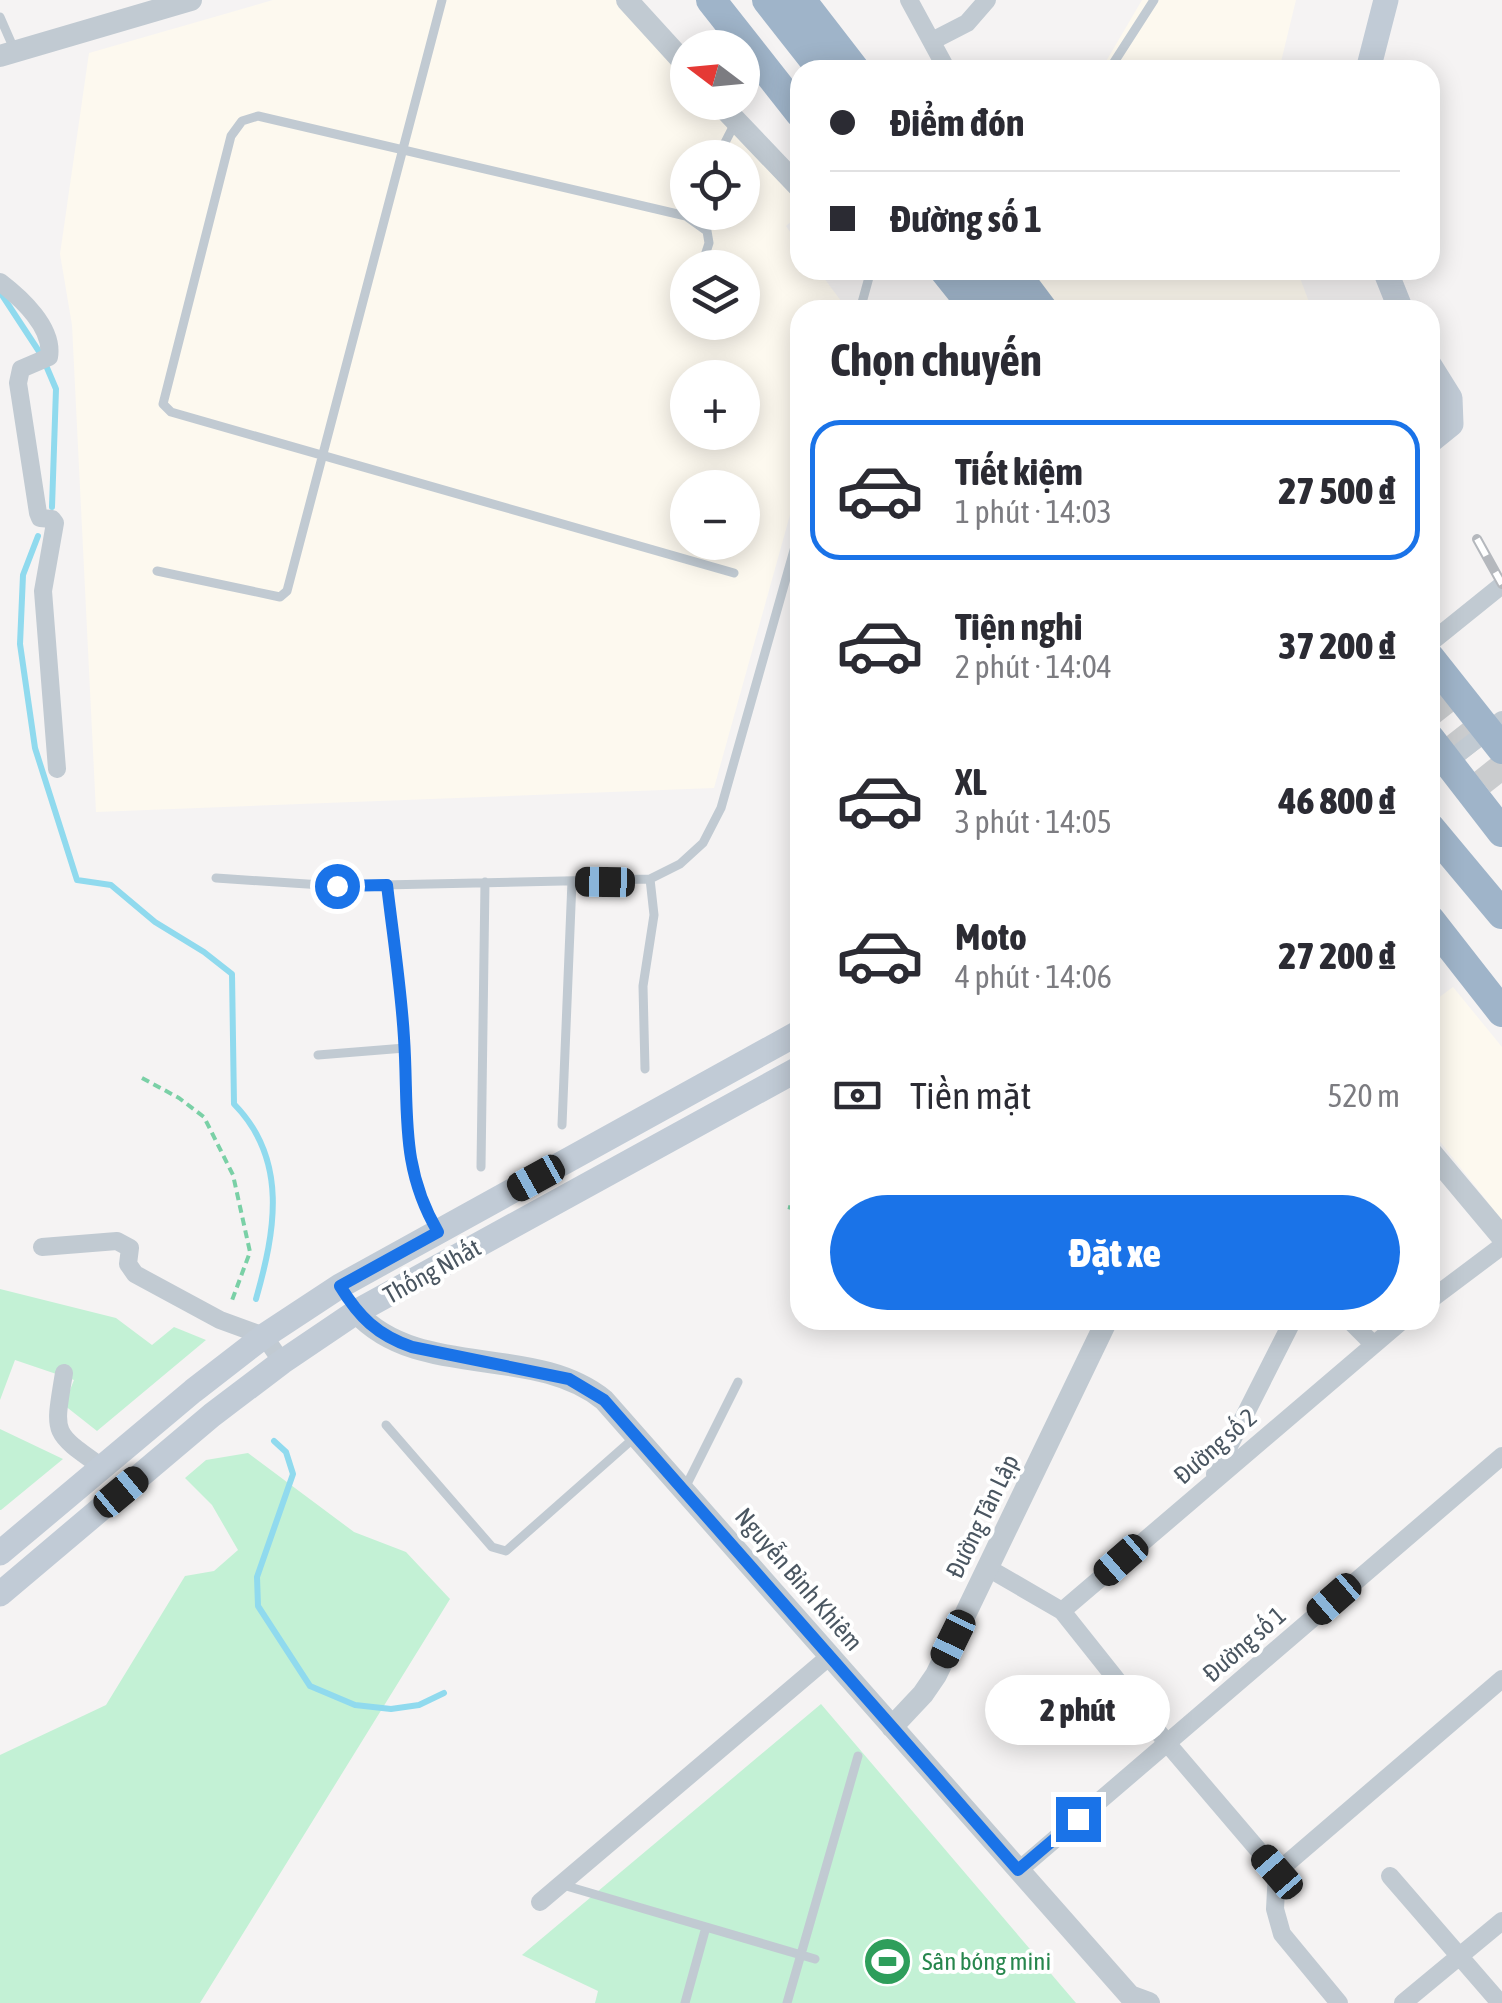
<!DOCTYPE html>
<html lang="vi">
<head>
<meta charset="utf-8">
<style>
	:root { --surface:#fff; --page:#f2f2f3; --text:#2b2b33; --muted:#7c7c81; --line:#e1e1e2; --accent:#1a73e8 }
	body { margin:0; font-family:"Asap Condensed",sans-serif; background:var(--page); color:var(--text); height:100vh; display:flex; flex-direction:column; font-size:38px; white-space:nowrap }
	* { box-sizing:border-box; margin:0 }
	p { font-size:32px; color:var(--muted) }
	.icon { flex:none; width:55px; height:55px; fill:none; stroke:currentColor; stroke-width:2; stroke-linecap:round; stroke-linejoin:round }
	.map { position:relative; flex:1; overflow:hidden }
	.sheet { position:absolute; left:790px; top:300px; width:650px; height:1030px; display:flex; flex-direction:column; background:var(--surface); border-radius:30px; box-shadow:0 5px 25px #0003 }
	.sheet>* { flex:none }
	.hud { position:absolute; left:790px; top:60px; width:650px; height:220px; border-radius:30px; box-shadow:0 5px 25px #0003; display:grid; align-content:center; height:220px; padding:0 40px; background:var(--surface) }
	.needle { width:65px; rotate:286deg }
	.tools { position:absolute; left:670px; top:30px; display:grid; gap:20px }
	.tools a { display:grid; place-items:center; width:90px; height:90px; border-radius:50%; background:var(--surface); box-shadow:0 5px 25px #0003; font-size:50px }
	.end { position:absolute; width:45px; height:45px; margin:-22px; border:12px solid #1a73e8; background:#fff; box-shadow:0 0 0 5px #fff }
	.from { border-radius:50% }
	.bubble { position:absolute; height:70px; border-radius:35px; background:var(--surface); box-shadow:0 5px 25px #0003; font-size:32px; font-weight:800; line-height:70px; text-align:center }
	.car { position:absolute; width:30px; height:60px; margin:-30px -15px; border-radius:12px; box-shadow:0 0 8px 2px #0007; background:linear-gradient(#222 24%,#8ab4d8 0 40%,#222 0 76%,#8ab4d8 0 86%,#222 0) }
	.hud b { display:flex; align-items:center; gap:35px; height:95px; font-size:38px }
	.hud b+b { border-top:2px solid var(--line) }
	.hud i { width:25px; height:25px; background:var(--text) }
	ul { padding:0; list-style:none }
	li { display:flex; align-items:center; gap:30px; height:140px; margin:0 20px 15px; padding:0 20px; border:5px solid transparent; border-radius:30px }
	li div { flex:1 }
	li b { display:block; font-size:38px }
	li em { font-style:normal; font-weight:800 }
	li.current { border-color:var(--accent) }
	li>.icon { width:90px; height:90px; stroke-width:1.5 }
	h2 { padding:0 40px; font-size:45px; line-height:120px }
	.pay { display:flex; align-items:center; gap:25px; height:110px; padding:0 40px; font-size:38px }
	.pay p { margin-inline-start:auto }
	.cta { display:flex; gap:20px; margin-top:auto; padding:20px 40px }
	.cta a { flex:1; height:115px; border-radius:60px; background:var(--accent); color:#fff; font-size:40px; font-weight:800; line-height:115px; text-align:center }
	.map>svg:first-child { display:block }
	.commercial { fill:#fdf9ef; fill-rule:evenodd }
	.green { fill:#c3f1d5 }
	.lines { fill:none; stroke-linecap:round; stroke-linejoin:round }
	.stream { stroke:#90daee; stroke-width:6 }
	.trunk-tunnel { stroke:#caccce; stroke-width:30; stroke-dasharray:30 15; stroke-linecap:butt }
	.path { stroke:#7ad0a6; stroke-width:4; stroke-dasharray:8 5; stroke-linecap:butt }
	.service { stroke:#c1cad2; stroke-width:9 }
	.minor { stroke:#c1cad2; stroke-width:18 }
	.tertiary { stroke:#c1cad2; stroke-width:22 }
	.secondary { stroke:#c1cbd6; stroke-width:25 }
	.trunk { stroke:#9fb4c9; stroke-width:30 }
	.rail-casing { stroke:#b5b8bd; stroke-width:10 }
	.rail { stroke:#fff; stroke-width:6; stroke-dasharray:19; stroke-linecap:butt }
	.route { stroke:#1a73e8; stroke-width:12 }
	.labels { text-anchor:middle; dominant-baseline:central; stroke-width:8; stroke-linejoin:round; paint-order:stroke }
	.street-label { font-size:25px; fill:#4a5661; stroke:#fff }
	.leisure-label { font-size:25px; fill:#27864d; stroke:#fff; text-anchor:start }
</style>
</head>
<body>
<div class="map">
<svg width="1502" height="2003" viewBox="0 0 1502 2003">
	<rect width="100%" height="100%" fill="#f5f3f3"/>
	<path class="commercial" d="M273,0H616L626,7L687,75L688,102L712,103L800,200V214L786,226L800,246V270H818L847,309L800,310V479L714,788L96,812L72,325L60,254L89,53ZM688,158H742V212H688ZM688,268H742V322H688ZM688,378H742V432H688ZM688,488H742V542H688Z
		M1142,0H1296L1279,70H1101Z
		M1024,270H1297L1312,310H1187L1185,307L1180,310H1054Z
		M1453,987L1502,1047V1220L1430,1129V1004Z"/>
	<path class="green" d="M0,1289L116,1318L152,1345L174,1327L206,1340L97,1431L64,1405L74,1380L15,1360L0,1400Z
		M0,1429L63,1459L1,1510H0Z
		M248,1453L354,1532L406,1552L450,1599L200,2003H0V1755L106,1705L185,1576L214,1571L238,1550L212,1505L185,1478L206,1460Z
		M821,1704L1076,2003H595L598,1991L522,1955Z"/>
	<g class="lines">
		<path class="stream" d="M0,292L42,356L56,389L52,507
			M38,536L23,575L20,644L35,748L77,880L111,885L155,922L204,952L232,974L234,1104C289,1160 275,1232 256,1299
			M274,1441L286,1452L293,1474L257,1577L258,1606L310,1686L355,1705L391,1709L419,1705L444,1693"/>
		<path class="trunk-tunnel" d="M1430,692L1502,783"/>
		<path class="path" d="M142,1078L179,1098L204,1117L233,1175L250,1252L231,1303
			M788,1207L800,1210"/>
		<path class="service" d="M0,17L14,49
			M1109,70L1154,0
			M717,158L734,125
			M688,212L686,216L258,116L242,121L231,136L163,404L171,412L734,573
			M686,216L707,231L709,243L701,268
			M860,310L871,270
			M157,571L280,597L287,591L442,0
			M216,878L337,886L650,879L680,864L703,843L721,808L800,529
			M387,885C392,934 400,983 404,1032C410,1104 398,1164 436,1229
			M318,1055L405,1048
			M645,1069L643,986L654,915L650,879
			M562,1125L572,881
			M481,1167L485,882
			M386,1425L492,1547L506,1551L634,1438
			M685,1488L738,1382
			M563,1885L815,1959
			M685,2003L706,1927
			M787,2003L858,1756"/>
		<path class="minor" d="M909,0L947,70
			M932,41L967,23L987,0
			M0,282C21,298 54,328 49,357L21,369L18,383L38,513L40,518L52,519L55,523L43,591L57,769
			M1430,643L1502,585
			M1447,762L1502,720
			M42,1247L117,1241L130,1248L128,1264L135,1274L220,1320L264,1336L282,1362
			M1430,1300L1502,1246
			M1349,1320L1372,1343
			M64,1373C54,1435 51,1431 102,1467
			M1215,1474L1293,1320
			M988,1568L1062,1611L1167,1743L1277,1872L1275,1909L1282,1934L1339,2003
			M1062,1611L1403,1320
			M1019,1870L1502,1456
			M1277,1872L1502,1679
			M1390,1876L1500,2003
			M540,1902L830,1656
			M1403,2003L1502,1921"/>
		<path class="tertiary" d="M627,0L688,67
			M0,56L191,0
			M718,102L800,188
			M1430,1151L1502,1237
			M356,1312C419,1381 534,1343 604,1400L1130,1996L1149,2003
			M892,1727L923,1694L936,1675L1107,1320"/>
		<path class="secondary" d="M1368,70L1386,0
			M1385,270L1401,310
			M1430,366L1450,398L1451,424L1430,441
			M0,1553L193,1391L264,1336L340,1286L800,1032
			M0,1594L212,1415L282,1362L356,1312L800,1068"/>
		<path class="trunk" d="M711,0L800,113
			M767,0L822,70
			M801,0L855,70
			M944,270L976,310
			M980,270L1012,310
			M1013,270L1043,310
			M1430,658L1502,749
			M1430,739L1502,832
			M1430,828L1502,914
			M1430,920L1502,1012"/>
		<defs>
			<path id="rail" d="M1477,539L1502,584"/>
		</defs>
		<use href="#rail" class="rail-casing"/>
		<use href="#rail" class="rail"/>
	</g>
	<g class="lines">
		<path class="route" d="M337,886L387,885C393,936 401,987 404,1038C409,1110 399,1166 438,1232L340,1286C359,1317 377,1335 412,1347L569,1379L604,1400L1018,1870L1078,1819"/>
	</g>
	<defs>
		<symbol id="stadium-disc" viewBox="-11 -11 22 22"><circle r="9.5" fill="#2e9e5b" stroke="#fff"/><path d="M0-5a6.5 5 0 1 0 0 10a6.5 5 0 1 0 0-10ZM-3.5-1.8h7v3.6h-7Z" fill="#fff"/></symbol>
	</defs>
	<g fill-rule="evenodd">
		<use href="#stadium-disc" x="860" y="1934" width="55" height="55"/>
	</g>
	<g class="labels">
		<g class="street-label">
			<text transform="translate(432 1271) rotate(-29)">Thống Nhất</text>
			<text transform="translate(1215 1446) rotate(-41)">Đường số 2</text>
			<text transform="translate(982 1516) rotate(-64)">Đường Tân Lập</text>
			<text transform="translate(799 1579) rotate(49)">Nguyễn Bỉnh Khiêm</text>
			<text transform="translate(1244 1644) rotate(-41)">Đường số 1</text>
		</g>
		<g class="leisure-label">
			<text x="922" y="1961">Sân bóng mini</text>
		</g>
	</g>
</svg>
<div class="tools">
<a><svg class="needle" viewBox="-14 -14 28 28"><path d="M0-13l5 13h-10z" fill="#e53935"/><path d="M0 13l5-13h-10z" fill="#7c7c81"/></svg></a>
<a><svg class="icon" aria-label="locate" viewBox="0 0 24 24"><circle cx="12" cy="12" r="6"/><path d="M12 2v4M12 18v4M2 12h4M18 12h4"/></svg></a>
<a><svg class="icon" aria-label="layers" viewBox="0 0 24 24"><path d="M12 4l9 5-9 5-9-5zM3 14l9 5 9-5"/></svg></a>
<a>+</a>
<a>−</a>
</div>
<i class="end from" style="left:337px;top:886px"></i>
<i class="end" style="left:1078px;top:1819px"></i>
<div class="bubble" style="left:985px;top:1675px;width:185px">2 phút</div>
<i class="car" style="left:605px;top:882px;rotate:271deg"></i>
<i class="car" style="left:536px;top:1178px;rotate:241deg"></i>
<i class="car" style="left:121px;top:1492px;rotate:50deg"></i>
<i class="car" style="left:1121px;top:1560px;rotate:229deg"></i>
<i class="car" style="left:1334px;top:1599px;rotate:229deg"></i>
<i class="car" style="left:953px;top:1639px;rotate:206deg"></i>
<i class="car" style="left:1277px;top:1872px;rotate:319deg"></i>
<div class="hud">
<b><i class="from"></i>Điểm đón</b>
<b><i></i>Đường số 1</b>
</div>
<section class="sheet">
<h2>Chọn chuyến</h2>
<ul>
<li class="current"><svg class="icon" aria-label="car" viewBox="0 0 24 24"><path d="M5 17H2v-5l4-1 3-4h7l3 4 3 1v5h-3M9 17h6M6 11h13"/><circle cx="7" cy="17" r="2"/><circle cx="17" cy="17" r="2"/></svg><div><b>Tiết kiệm</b><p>1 phút · 14:03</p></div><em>27 500 ₫</em></li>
<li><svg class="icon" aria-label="car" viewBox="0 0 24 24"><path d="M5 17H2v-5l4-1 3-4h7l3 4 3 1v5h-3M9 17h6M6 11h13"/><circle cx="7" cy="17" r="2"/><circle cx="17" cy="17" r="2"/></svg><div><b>Tiện nghi</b><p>2 phút · 14:04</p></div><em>37 200 ₫</em></li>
<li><svg class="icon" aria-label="car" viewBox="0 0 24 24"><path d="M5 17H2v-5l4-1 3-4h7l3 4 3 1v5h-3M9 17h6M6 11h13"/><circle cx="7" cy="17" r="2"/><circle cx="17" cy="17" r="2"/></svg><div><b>XL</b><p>3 phút · 14:05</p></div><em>46 800 ₫</em></li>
<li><svg class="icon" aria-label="car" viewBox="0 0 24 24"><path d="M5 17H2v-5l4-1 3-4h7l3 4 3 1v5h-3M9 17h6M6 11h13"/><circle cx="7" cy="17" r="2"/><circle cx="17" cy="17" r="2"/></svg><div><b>Moto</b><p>4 phút · 14:06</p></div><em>27 200 ₫</em></li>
</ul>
<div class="pay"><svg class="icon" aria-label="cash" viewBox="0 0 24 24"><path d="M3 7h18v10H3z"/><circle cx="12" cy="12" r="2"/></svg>Tiền mặt<p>520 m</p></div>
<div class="cta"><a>Đặt xe</a></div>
</section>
</div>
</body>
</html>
